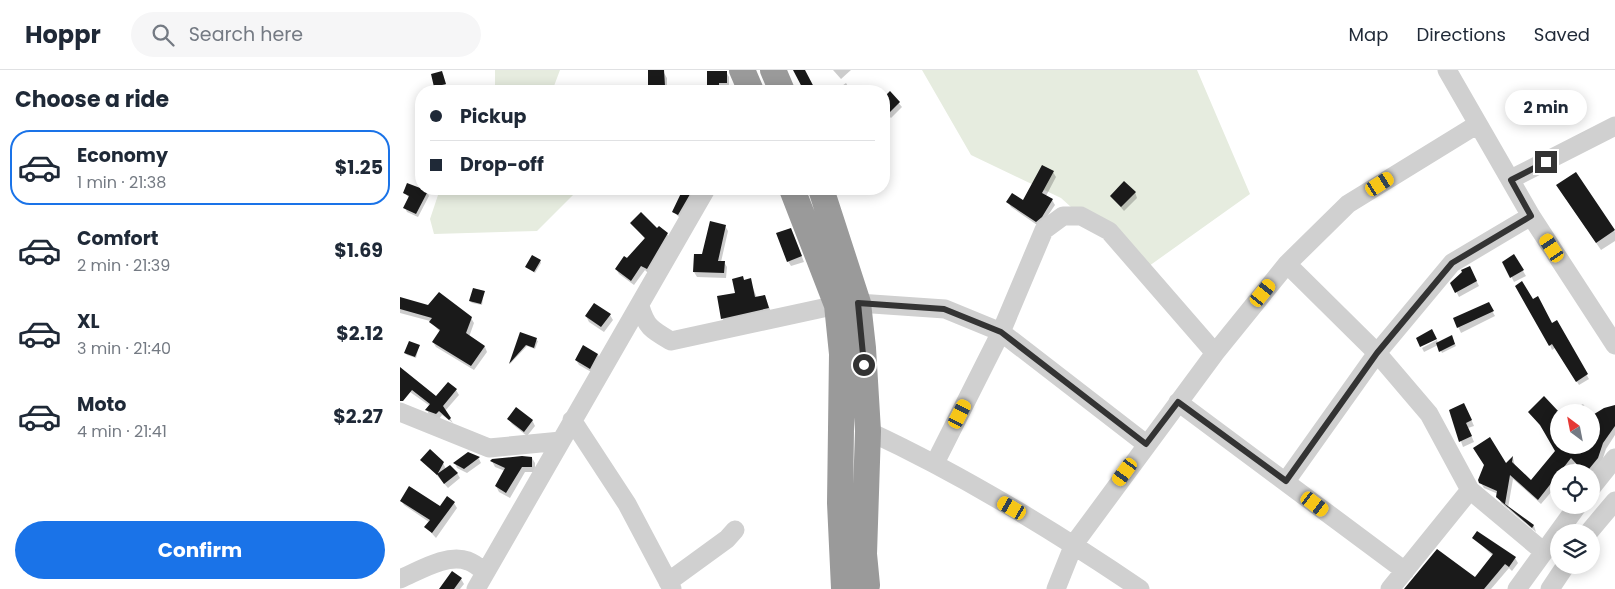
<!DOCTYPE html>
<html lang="en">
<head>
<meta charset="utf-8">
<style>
	:root { --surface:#fff; --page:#f6f6f7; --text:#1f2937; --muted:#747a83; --line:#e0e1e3; --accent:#1a73e8 }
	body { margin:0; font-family:Poppins,sans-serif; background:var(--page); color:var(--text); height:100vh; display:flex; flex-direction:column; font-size:19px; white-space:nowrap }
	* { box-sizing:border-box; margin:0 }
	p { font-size:16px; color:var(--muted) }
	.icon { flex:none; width:28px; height:28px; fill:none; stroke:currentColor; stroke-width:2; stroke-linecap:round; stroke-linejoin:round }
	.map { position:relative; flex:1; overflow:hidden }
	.details { display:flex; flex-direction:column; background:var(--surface); width:400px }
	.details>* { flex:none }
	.guide { position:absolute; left:15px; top:15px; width:475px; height:110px; border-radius:20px; box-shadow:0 2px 12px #0003; display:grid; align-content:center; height:110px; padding:0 15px; background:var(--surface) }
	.needle { width:32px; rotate:328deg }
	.fabs { position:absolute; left:1150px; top:334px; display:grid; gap:10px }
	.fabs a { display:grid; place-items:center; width:50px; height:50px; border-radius:50%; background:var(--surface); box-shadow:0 2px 12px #0003; font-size:25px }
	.end { position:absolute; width:22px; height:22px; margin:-11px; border:6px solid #333; background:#fff; box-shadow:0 0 0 2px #fff }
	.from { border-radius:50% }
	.bubble { position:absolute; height:35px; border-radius:18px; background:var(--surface); box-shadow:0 2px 12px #0003; font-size:16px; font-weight:700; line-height:35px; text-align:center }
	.car { position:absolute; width:15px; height:30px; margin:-15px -8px; border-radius:6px; box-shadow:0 0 4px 1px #0007; background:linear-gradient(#f5c518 24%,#345 0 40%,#f5c518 0 76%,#345 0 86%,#f5c518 0) }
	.guide b { display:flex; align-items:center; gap:18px; height:48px; font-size:19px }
	.guide b+b { border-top:1px solid var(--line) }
	.guide i { width:12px; height:12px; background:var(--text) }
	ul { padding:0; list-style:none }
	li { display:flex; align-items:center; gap:15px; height:75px; margin:0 10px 8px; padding:0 5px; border:2px solid transparent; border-radius:20px }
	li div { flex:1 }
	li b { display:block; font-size:19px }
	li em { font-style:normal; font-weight:700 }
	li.on { border-color:var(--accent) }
	li>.icon { width:45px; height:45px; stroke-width:1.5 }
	h2 { padding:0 15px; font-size:22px; line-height:60px }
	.primary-button { display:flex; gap:10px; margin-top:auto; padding:10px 15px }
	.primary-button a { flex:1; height:58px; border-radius:30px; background:var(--accent); color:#fff; font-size:20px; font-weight:700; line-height:58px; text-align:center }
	header { display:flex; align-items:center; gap:30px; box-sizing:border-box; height:70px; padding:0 25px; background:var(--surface); border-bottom:1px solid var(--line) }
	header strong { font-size:24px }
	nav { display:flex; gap:28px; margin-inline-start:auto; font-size:18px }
	.search { width:350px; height:45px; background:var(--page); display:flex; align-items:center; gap:12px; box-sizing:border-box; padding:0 18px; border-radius:28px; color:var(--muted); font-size:19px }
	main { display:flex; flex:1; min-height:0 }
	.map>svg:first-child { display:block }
	.green { fill:#e6ecdf }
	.shadow { fill:#0003 }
	.building { fill:#1a1a1a }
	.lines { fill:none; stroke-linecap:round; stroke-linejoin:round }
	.minor { stroke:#d0d0d0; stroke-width:19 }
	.highway { stroke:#9a9a9a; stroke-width:26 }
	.route { stroke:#333; stroke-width:6 }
</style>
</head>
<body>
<header>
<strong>Hoppr</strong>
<div class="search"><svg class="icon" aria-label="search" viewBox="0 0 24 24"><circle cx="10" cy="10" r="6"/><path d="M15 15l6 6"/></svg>Search here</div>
<nav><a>Map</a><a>Directions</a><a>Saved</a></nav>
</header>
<main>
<section class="details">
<h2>Choose a ride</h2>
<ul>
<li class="on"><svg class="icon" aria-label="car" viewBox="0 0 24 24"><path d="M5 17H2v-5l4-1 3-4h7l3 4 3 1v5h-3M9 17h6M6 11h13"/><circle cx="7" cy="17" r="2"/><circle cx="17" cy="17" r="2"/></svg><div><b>Economy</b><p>1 min · 21:38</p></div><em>$1.25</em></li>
<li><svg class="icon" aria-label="car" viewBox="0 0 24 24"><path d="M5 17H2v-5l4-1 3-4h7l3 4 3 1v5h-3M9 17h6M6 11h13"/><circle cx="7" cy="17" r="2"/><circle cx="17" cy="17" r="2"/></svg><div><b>Comfort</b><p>2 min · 21:39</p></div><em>$1.69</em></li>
<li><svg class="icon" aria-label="car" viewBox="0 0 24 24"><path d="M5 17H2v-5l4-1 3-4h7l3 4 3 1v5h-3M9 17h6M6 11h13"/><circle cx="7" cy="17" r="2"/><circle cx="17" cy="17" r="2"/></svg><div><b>XL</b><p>3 min · 21:40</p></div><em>$2.12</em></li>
<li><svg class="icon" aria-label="car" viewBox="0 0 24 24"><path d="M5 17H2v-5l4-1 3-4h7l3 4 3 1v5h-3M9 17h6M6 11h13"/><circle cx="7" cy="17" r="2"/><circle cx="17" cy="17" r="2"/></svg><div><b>Moto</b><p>4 min · 21:41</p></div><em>$2.27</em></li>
</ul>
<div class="primary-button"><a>Confirm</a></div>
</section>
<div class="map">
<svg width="1215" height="519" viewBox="0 0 1215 519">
	<rect width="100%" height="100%" fill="#fff"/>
	<path class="green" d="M95,0H160L154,16L180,21H95Z
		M522,0H797L850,124L742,201L661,128L571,85Z
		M40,119H179L137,161L34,164L30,149Z"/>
	<path class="shadow" d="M433,0H451L441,9Z
		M326,2L329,7V18H322L321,21H287L286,16L308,15Z
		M264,3L267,8V20L252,21L249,16Z
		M43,4L46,16L37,18L36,16Z
		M446,13L451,21H435Z
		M490,23L502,37L491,48L484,41V29Z
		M653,102L656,107L646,126L652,130L655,135L640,157L611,137L608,132H623Z
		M1176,104L1215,162V171L1201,180L1162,123Z
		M284,119H298L281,149L274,142Z
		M27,122L29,126L18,147L7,142L5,138L9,128L5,123Z
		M735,122L737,128L724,141L711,126Z
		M232,153L267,164L270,169L249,204L245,200L234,215L219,204L216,199L245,169Z
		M325,156L328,161L321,192H324L327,197L326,208L297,207L294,202Z
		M393,164L404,192L391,196L388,191Z
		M1114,186L1126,206L1114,212L1104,192Z
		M140,191L141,193L135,203L127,197Z
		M1072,202L1079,216L1059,227L1052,213Z
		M350,210L357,228L365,226L372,245L327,255L322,248L344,211Z
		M84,222L82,235L72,233L70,231Z
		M0,228L71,248L74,253L69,267L85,277L87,282L74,300L36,277L33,272L40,262L30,251L0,243Z
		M1088,234L1095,246L1061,263L1054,248Z
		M210,245L213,250L204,262L189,252L186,246Z
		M1156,252L1189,309L1179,315L1155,278L1152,280L1150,275L1152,255Z
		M121,263L138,271L135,279L127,276L110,294Z
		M1052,268L1056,276L1042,283L1038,275L1024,282L1022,278L1037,270L1038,273Z
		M19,276L16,288L7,285L5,283Z
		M198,284L200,290L193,303L179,295L176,290Z
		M0,299L37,328L56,320L59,325L45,341L53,353L42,345L39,349L29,345L27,340L30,336L0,315Z
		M1183,334L1189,342H1169Z
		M1215,336V365L1206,379L1201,394L1191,405V402H1184L1175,393L1167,402H1159V413L1141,434L1113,409L1108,438L1134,456L1136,462L1101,433L1098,424L1084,418L1079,410L1106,395L1113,388L1115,396L1131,412L1156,381L1144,361L1130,342L1159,375H1191Z
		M1067,340L1074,356L1068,358L1074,372L1063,377L1050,341Z
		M109,349L132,350L135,356L127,366L112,354Z
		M78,387L81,393L67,403L57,398L55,393Z
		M132,388L135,393V402H125L110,428L99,422L96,416L105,401L95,397L92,391Z
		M26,393H43L46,399L57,403L60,408L48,418Z
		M1,430L40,438L54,433L57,438L36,468L26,457L29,452L4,435Z
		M1074,468L1115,488L1118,493L1112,501L1109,498L1091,519H1048L1075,508L1093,486Z
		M61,509L64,514L60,519H40Z"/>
	<path class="building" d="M248,0H264L265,16H248Z
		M393,0H405L416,21H404Z
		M42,1L46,14L34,17L31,4Z
		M307,1H327V13H319V21H307Z
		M490,21L500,32L484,48V27Z
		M642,95L654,101L642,123L653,129L642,147L636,152L606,132L612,123L623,130Z
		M1176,102L1215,160L1196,173L1156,115Z
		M724,111L736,122L721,137L710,126Z
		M7,113L28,121L16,144L3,138L9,126L3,123Z
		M283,119H293L278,145L272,142Z
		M241,142L257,158L259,156L268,163L247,199L241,196L231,211L215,199L224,186L227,188L245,168L230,153Z
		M310,151L326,155L318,191H325L324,203L293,202L294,184H302Z
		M391,158L402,186L387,192L376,163Z
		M1114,184L1124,200L1110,208L1102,192Z
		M132,185L141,190L134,202L125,197Z
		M1070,196L1077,211L1055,223L1050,213L1062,202L1061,200Z
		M343,206L344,210L351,208L355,227L365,225L369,238L321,249L317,226L335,223L332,209Z
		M1122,211L1133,229L1138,226L1152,253L1157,250L1188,304L1176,312L1152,274L1149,276L1115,216Z
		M73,218L85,221L81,234L69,231Z
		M39,222L72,247L66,263L85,276L71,296L32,272L40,260L29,252L32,248L0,239V227L28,235Z
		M1089,232L1094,241L1057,258L1053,248Z
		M194,233L211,244L201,257L185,246Z
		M1032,259L1037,269L1020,277L1016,268Z
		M120,262L137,268L134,278L126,275L109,294Z
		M1052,265L1055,274L1039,282L1036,273Z
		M9,271L20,275L15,287L4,283Z
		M183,275L198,284L190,299L175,290Z
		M0,297L36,326L48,312L57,319L43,336L51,348L49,350L39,341L36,344L25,340L30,334L12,320L3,331H0Z
		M1144,326L1159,342V375H1191V346L1204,338L1215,335V356L1203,373L1198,388L1189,399L1184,402L1171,388L1138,430L1110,405L1105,434L1134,455L1132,458L1096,427L1097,421L1079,413L1078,410L1084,395L1073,378L1090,367L1106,393L1113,386L1112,392L1131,410L1155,381L1140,355L1128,342Z
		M1064,333L1072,350L1066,353L1072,366L1059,372L1049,340Z
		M116,337L133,350L124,362L107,349Z
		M30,379L44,392L37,405L20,390Z
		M68,382L80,387L64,399L53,393Z
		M122,386L132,387V397H122L106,423L95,416L105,398L90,391L92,389Z
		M50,395L58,403L44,414L37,404Z
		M9,416L40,436L47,426L55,432L32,463L24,457L30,450L0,431Z
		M1077,461L1116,487L1109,497L1105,494L1084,519H1004L1037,479L1075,507L1093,484L1072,468Z
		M52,501L62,508L54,519H39Z"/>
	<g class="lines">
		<path class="minor" d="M1047,0L1131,146L1215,275
			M1111,109L1215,56
			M887,194L977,283L1029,344L1070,420L990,519
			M458,233L545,239L601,262L746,374
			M240,236C246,257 252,260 271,271L437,235
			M778,332L1005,501
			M0,342L89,378L161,371
			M172,350L227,434L272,519
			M468,361C563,405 653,460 740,519
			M535,393L601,262L644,160L663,146H681L709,161L815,283
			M886,411L977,283L1052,193L1131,146
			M1191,418L1215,388
			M1070,420L1144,482
			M1189,462L1215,431
			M0,509C19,501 47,483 68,491C74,493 80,498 85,502
			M268,512L327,469L335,460
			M76,519L306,119
			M656,519L674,474L815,283L887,194L948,134L1078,54
			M1117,519L1178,435
			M1150,519L1166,495"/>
		<path class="highway" d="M342,0L351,21
			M373,0L382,21
			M392,119L437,235L442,284L440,433L444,518
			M421,119L458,233L463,278L468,361L464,484L467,515"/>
	</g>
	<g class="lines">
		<path class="route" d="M464,295L458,233L544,239L601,262L746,374L778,332L886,411L977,283L1052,193L1131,146L1111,110L1146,92"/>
	</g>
</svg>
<div class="fabs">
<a><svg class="needle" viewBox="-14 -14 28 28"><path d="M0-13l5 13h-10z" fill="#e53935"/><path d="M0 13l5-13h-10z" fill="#747a83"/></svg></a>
<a><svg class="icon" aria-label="locate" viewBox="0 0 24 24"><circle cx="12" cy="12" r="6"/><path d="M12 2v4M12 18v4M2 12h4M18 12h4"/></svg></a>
<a><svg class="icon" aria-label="layers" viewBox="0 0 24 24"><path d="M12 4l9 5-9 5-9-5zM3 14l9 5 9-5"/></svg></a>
</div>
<i class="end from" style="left:464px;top:295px"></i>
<i class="end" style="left:1146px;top:92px"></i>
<div class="bubble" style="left:1105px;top:20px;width:82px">2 min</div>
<i class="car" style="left:980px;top:114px;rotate:58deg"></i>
<i class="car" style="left:1152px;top:178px;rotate:327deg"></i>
<i class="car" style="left:863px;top:223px;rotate:39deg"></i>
<i class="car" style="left:560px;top:344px;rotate:27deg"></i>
<i class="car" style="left:725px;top:402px;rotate:216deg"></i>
<i class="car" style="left:915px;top:434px;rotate:127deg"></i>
<i class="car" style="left:612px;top:438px;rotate:300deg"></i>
<div class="guide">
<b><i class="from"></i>Pickup</b>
<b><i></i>Drop-off</b>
</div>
</div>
</main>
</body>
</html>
